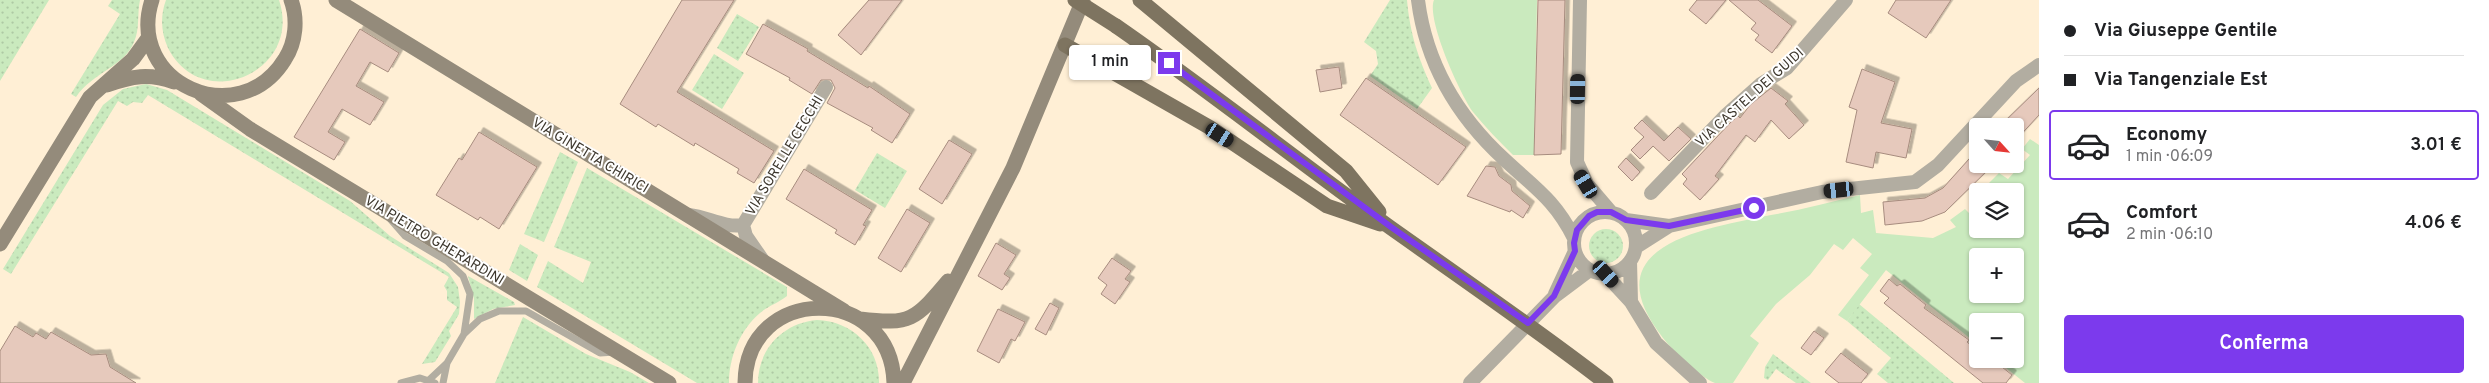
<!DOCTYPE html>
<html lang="it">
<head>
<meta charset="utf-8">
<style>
	:root { --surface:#fff; --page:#f6f6f6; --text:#202124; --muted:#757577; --line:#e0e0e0; --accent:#7c3aed }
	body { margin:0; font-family:Overpass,sans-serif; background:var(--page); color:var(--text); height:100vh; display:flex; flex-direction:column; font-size:19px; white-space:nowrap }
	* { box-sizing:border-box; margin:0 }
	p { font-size:16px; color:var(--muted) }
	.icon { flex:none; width:28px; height:28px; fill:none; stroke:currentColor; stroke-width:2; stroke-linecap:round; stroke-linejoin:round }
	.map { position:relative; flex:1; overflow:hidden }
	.drawer { display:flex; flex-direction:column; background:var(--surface); width:450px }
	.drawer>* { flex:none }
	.guide { display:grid; align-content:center; height:110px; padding:0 25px; background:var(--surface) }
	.needle { width:32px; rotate:117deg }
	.tools { position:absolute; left:1969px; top:118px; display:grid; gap:10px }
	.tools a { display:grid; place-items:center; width:55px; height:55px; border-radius:5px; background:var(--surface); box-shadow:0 1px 4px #0004; font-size:25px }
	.end { position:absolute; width:22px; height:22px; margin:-11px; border:6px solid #7c3aed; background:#fff; box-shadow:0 0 0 2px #fff }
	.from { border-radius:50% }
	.bubble { position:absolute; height:35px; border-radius:5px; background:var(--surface); box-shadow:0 1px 4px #0004; font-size:16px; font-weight:600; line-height:35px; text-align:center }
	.car { position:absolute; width:15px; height:30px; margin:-15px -8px; border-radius:6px; box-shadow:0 0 4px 1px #0007; background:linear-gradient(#222 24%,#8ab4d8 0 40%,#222 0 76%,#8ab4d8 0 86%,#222 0) }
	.guide b { display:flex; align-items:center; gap:18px; height:48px; font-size:19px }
	.guide b+b { border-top:1px solid var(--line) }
	.guide i { width:12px; height:12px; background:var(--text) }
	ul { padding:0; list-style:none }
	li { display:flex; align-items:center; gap:15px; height:70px; margin:0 10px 8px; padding:0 15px; border:2px solid transparent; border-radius:5px }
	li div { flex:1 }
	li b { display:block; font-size:19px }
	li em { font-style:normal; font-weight:600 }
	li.selected { border-color:var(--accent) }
	li>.icon { width:45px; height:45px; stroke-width:1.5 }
	.action { display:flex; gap:10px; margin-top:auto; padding:10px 25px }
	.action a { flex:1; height:58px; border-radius:5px; background:var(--accent); color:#fff; font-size:20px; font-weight:600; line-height:58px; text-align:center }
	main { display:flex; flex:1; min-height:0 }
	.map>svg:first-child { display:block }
	.grass { fill:url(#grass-dots) }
	.park { fill:#caeabe; fill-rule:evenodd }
	.building { fill:#e6c9bc; stroke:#a78c7f; filter:url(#shadow) }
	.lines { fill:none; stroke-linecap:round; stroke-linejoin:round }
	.lane { stroke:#b2ada1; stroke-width:7 }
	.street { stroke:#b2ada1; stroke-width:14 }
	.secondary { stroke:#948b7b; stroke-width:15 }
	.primary { stroke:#7e7460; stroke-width:15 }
	.primary-bridge { stroke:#7e7460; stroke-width:15 }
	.route { stroke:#7c3aed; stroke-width:6 }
	.labels { text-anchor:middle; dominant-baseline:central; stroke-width:4; stroke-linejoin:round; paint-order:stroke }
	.street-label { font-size:14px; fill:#3d372d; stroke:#fff }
</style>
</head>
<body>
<main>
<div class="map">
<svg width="2039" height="383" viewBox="0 0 2039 383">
	<defs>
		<pattern id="grass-dots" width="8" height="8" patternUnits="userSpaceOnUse" patternTransform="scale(1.25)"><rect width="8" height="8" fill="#caeabe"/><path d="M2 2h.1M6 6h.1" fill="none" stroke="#aec9a4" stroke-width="1.8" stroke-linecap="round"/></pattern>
		<filter id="shadow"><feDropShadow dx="4.5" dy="-4.5" stdDeviation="0" flood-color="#0004"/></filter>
	</defs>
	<rect width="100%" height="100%" fill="#ffefd5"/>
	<path class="grass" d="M0,0H49L0,81Z
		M112,0H140C137,14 140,29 134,42C124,67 93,72 76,97L71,94L120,14L108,6Z
		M166,0H279C303,72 202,115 168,48C161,33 160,16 166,0Z
		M1390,0H1407C1410,34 1418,57 1432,88L1417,109L1370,76L1378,64L1376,51L1364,42Z
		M737,14L759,27L738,61L717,48Z
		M714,54L744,73L722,109L692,90Z
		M146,84L167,90L350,201L390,236L449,273L458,287L460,302L459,314L449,331L451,336L435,362L422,364L457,307L447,300V291L444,286L449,277L148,95L142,103L133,102L127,106L118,101L11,274L3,269L103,105L123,89Z
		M560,152L578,162L544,242L524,234Z
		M877,153L907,171L885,208L855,190Z
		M587,168L787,287V296C778,303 768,306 760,313C740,330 729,357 729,383H697L537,287L548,261L583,283L591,262L554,247Z
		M1589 246a17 17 0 1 1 34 0a17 17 0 1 1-34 0Z
		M520,244L538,255L527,281L509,270Z
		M468,276L514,302L515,305L493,309L474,319V299Z
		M1859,304L1954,383H1888L1877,374L1891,358L1847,321Z
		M523,317L586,354L630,372L649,383H495Z
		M817,320C852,321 880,348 879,383H758C758,349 783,323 817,320Z
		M1773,354L1811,383H1796L1776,369L1768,380L1764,378L1765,367Z"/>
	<path class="park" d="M1434,0H1537L1534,155H1513C1499,141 1485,127 1473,112C1460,94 1426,19 1434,0Z
		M2030,139L2039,145V383H2025L1995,359H2015V321H1978L1977,344L1886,270L1847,321L1838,315L1869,275L1860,268L1872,254L1853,238L1843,250L1834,244L1810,275L1776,304L1750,336L1759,343L1733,383C1728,383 1720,383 1715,383C1700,377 1673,351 1663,338C1590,245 1703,229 1771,215C1801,210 1830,202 1860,195L1861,213L1873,210L1876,233L1933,238L1956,227L1950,220L1965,209L1972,216L1977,211L1978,229H2015V191H1981L1999,173L2008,179L2030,155L2022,149ZM1978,256H2015V294H1978Z"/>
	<path class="building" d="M682,0H734L677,92L774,151L754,183L737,173L739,169L695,143L694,146L658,124L656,127L620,104Z
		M869,0H902L861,55L838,35Z
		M1538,0H1565L1561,154L1534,155Z
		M1697,0H1726L1706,24L1689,10Z
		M1729,0H1758L1792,26L1772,53L1755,40L1759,35L1751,29L1756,23Z
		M1896,0H1951L1926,38L1888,13Z
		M763,24L808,49L807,51L868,88L869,86L910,114L892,143L871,130L873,128L827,103L835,88L831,80H821L812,94L789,80L790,78L746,54Z
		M360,29L399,53L388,72L370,62L356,86L384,102L370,125L342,109L328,132L345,142L334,160L294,137Z
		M1339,67L1342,88L1320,92L1316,70Z
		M1862,69L1895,82L1881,123L1912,129L1906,158L1876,152L1873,168L1846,162L1857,110L1849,107Z
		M1366,78L1466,147L1438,185L1340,115Z
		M1771,88L1788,101L1785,104L1804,125L1789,139L1771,120L1755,142L1746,135L1715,176L1719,179L1700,200L1683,184L1687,179L1682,174L1731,122L1738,116L1740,118L1750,105Z
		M2039,88V115L2015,141V126H2000Z
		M1642,120L1664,141L1678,127L1691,139L1669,161L1653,146L1640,159L1631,150L1644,137L1634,128Z
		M479,132L537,167L499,229L480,217L478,220L436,195L459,158L462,160Z
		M949,140L972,154L942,204L919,189Z
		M1978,149V164H1994L1945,212L1922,221L1885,225L1883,202L1925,198L1943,188Z
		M1626,158L1640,172L1632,181L1618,167Z
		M1486,166L1495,167L1499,176L1511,185L1512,191L1530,206L1523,218L1511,210L1510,212L1467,196Z
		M804,169L872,210L863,225L866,226L855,245L835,233L837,230L786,199Z
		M907,209L930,223L901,272L878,258Z
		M996,243L1016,255L1004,274L1010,278L1002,290L978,276Z
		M1112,258L1131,271L1125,279L1130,282L1115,304L1101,294L1107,285L1098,278Z
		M1889,279L1897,286L1900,284L1926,305L1924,308L1969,340L1967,342L1978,351V359H1992L2012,375L2006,383H1983L1884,303L1889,298L1880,291Z
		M1050,303L1059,308L1046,335L1035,329Z
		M998,309L1025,322L1015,341L1011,339L999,363L977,351Z
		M15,326L33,337L36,333L46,339L51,332L91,355L106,354L110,367L136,383H0V351Z
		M1814,331L1824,338L1811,355L1801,348Z
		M1841,353L1868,374L1861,383H1839L1825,372Z"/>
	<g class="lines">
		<path class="lane" d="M391,220L405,236L447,261L463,276L470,294L464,334
			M429,380L447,363
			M401,383L420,378L435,383
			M443,383L447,363L464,334L480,319L499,311H526L600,353L615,352"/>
		<path class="street" d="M1418,0C1426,63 1458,117 1505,160C1535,188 1555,200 1574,238
			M1580,0L1577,162L1587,184L1611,212
			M1651,193L1725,116L1761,84L1787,68L1846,0
			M1574 243a31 31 0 1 1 62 0a31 31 0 1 1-62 0Z
			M689,215C708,217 724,228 743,225
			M1626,220L1669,226L1822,192L1915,182L1938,165L2016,81L2039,65
			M743,225L826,87
			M743,225L746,236L764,262
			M1636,247L1669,226
			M1630,261L1631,302
			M1605,274L1631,302L1656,343L1700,383
			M1555,294L1575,251
			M1470,383L1554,297L1590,270"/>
		<path class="secondary" d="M152,0C125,83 239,134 285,59C296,42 298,19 291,0
			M336,0L844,311
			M107,85C132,76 149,73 174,82
			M201,94L250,129L669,383
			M0,244L90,97L133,59L149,37
			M860,319C911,325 915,320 948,281
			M745,383C746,284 891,283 894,383
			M903,383L1013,168L1083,0"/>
		<path class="primary" d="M1140,0L1346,171L1379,212
			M1116,26C1210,91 1299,162 1391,228C1463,279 1536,329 1606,383
			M1065,45L1209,127L1327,206L1380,224"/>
		<path class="primary-bridge" d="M1075,0L1116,26"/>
	</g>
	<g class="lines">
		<path class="route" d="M1169,63L1391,227L1528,323L1554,296L1575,251L1574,243L1577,230L1589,216L1597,212H1611L1626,220L1669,226L1754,208"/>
	</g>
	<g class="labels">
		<g class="street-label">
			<text transform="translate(1750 98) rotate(-42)">VIA CASTEL DEI GUIDI</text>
			<text transform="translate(590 156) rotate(31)">VIA GINETTA CHIRICI</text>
			<text transform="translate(785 156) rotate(-59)">VIA SORELLE CECCHI</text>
			<text transform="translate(434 241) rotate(31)">VIA PIETRO GHERARDINI</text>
		</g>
	</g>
</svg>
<div class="tools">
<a><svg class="needle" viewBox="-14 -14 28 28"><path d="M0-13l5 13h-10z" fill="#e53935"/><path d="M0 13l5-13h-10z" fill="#757577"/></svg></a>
<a><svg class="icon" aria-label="layers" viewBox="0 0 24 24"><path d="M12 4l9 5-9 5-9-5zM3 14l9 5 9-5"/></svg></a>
<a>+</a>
<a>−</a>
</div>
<i class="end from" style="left:1754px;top:208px"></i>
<i class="end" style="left:1169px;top:63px"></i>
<div class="bubble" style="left:1069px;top:45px;width:82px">1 min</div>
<i class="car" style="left:1578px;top:89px;rotate:1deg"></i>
<i class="car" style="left:1220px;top:135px;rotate:123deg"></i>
<i class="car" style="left:1586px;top:184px;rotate:329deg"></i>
<i class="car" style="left:1839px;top:190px;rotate:264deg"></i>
<i class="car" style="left:1606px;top:274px;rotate:138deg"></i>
</div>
<section class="drawer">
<div class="guide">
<b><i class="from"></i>Via Giuseppe Gentile</b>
<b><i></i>Via Tangenziale Est</b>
</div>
<ul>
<li class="selected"><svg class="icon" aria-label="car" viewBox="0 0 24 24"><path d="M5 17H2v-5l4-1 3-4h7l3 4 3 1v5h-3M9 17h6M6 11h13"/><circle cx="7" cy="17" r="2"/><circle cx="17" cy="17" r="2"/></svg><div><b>Economy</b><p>1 min · 06:09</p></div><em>3.01 €</em></li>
<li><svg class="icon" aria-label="car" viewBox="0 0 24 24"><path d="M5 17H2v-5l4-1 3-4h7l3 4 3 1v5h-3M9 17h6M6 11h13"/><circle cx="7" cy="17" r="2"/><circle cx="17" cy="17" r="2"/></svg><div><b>Comfort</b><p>2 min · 06:10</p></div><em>4.06 €</em></li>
</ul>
<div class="action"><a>Conferma</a></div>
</section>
</main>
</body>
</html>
